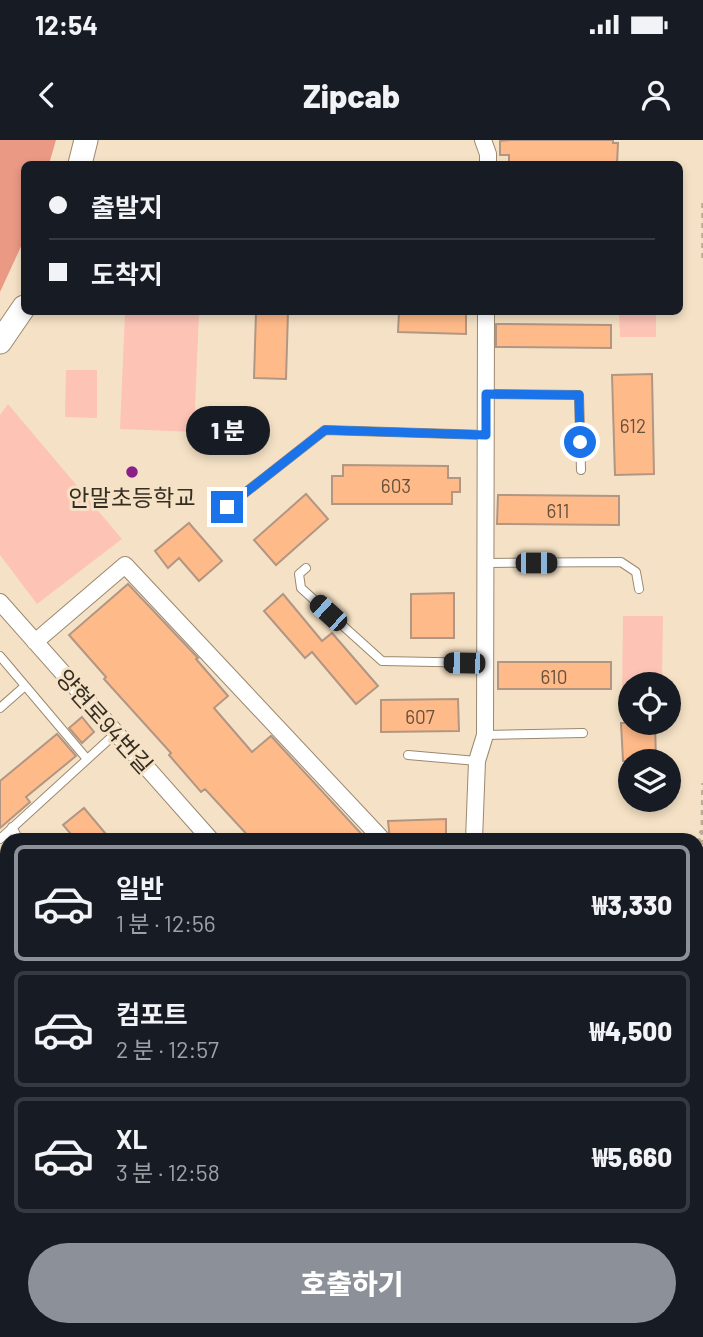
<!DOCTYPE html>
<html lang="ko">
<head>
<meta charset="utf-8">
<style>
	:root { --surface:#171b24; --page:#242831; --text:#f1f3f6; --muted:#9ea1a6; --line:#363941; --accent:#8c9099 }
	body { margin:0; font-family:Barlow,"Noto Sans KR",sans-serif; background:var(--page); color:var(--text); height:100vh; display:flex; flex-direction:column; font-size:26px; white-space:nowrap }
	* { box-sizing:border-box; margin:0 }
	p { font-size:23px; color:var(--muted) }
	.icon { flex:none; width:38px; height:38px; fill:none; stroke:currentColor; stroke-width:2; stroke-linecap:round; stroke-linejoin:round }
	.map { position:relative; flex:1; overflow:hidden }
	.panel { position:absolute; left:0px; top:693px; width:704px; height:504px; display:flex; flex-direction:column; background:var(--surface); border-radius:21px 21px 0 0; box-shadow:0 4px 10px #0003 }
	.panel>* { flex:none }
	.banner { position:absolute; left:21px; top:21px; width:662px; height:154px; border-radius:10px; box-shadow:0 4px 10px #0003; display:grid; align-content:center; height:154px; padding:0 28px; background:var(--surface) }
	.tools { position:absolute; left:618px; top:532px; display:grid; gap:14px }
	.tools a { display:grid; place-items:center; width:63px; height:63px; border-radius:50%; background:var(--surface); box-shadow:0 4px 10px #0003; font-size:35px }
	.end { position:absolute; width:32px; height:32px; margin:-16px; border:9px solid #1a73e8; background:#fff; box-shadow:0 0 0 4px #fff }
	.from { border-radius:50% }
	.bubble { position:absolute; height:49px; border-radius:24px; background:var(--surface); box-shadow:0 4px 10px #0003; font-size:23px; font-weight:800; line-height:49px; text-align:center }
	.car { position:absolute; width:21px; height:42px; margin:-21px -10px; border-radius:9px; box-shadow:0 0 5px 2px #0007; background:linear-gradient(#222 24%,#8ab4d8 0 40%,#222 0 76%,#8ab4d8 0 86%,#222 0) }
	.banner b { display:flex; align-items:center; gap:24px; height:66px; font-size:26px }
	.banner b+b { border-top:2px solid var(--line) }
	.banner i { width:18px; height:18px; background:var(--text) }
	ul { padding:12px 0 0; list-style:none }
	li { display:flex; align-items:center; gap:21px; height:116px; margin:0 14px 10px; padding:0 14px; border:4px solid var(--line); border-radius:10px }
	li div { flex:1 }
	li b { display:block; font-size:26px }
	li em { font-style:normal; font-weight:800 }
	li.on { border-color:var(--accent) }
	li>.icon { width:63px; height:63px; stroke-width:1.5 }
	.primary-button { display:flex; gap:14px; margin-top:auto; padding:14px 28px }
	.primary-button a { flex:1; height:80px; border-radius:42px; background:var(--accent); color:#fff; font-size:28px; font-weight:800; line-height:80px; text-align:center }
	.status { display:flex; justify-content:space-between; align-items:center; height:49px; padding:0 35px; background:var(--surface); direction:ltr }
	.status svg { height:19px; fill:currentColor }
	header { display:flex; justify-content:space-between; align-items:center; height:91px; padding:0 28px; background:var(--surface); font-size:32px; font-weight:800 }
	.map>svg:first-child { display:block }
	.green { fill:#fdc4b6 }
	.forest { fill:#ea9985 }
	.building { fill:#ffba89; stroke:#b29684; stroke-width:2 }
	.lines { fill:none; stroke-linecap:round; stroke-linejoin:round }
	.service-casing { stroke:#9a896f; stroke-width:10 }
	.minor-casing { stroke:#9a896f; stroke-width:18 }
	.secondary-casing { stroke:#9a896f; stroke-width:25 }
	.path { stroke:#bbac95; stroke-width:3.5; stroke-dasharray:5 5; stroke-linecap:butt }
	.service { stroke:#fff; stroke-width:8 }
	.minor { stroke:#fff; stroke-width:16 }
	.secondary { stroke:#fff; stroke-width:23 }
	.route { stroke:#1a73e8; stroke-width:9 }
	.poi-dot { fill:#892087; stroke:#f5e2c6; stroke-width:2.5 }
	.labels { text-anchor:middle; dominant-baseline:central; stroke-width:6; stroke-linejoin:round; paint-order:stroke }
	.number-label { font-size:19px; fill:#67503c }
	.poi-label { font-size:23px; fill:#342d22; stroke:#f5e2c6 }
	.street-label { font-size:23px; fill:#342d22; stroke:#f5e2c6 }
</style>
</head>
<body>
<div class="status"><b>12:54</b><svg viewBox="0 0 49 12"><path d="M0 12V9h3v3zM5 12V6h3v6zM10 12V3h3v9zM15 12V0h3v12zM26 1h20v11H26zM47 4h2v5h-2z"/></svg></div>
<header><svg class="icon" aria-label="back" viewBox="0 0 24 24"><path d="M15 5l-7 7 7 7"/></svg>Zipcab<svg class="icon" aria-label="person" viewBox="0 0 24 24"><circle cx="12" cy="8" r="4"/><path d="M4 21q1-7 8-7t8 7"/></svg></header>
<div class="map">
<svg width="703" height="1197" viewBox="0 0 703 1197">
	<rect width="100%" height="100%" fill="#f5e2c6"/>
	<path class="green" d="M125,172L199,173L194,292L120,289Z
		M619,172H656V197H620Z
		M66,230H97V278L65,277Z
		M8,264L122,399L37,464L0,415V275Z
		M623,476H663L662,544H630V558H622Z
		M696,833H703C703,934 703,1037 697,1137Z"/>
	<path class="forest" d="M0,0H56L49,24H24V100L0,152Z"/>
	<path class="building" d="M511,0H613V3H618L617,24H509V15H500V1Z
		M256,172H288L286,239L254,238Z
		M399,172H466V194L398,192Z
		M496,184L611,185V208L496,207Z
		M652,234L654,334L615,335L612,235Z
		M343,325L448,326V338H460V352H452V364H332V336H343Z
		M306,354L328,379L276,425L254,400Z
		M498,355L619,356V385L497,384Z
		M189,383L222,421L199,441L179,418L168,428L155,411Z
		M128,444L198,518L196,519L228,556L214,568L252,612L271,596L367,700H252L205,649L201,652L169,615L171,613L104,539L106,537L69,495Z
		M454,453V498H411V454Z
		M283,454L322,501L332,493L378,546L356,564L312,512L305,518L264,471Z
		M498,522H611V549H498Z
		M458,559L459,591L381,592V560Z
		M82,577L94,592L82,603L69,588Z
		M621,583H655L656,621H623Z
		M57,594L76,616L26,657L30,662L0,688V641Z
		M84,668L111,700H76L63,685Z
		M446,679V700H390L388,681Z"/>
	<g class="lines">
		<defs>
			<path id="service" d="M486,254L579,255L581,330
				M227,367L325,290L486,295
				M487,423L621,422L636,432L639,449
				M306,428L299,434L301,448L382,521L485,523
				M0,516L87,619
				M0,568L25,546
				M485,595L583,593
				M408,615L477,621
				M12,687L19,700
				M0,699L116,593
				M0,751L7,745
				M0,834L7,828
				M0,843L7,851
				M146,1190L148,1197
				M350,1190L356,1197
				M481,1190L486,1197
				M33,1197L40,1190
				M74,1197L81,1190"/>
			<path id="minor" d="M483,0L488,14V24
				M0,462L211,700
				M35,502L125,425L380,697V700
				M474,700L477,621L485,595L486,172
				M0,1070L7,1064
				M364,1197L372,1190"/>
			<path id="secondary" d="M80,24L86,0
				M0,202L24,167
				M696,791L703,787
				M696,811L703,814"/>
		</defs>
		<use href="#service" class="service-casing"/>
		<use href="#minor" class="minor-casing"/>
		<use href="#secondary" class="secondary-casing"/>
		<path class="path" d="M703,63V122
			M696,713L701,691
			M696,763L701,758L703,643
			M0,905L7,913
			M700,1197L703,1158"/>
		<use href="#service" class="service"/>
		<use href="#minor" class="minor"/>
		<use href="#secondary" class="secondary"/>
	</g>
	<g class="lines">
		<path class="route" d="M227,367L325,290L486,295V254L579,255L580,302"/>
	</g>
	<circle class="poi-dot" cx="132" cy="332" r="7"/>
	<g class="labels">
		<g class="number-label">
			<text x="633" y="285">612</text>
			<text x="396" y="345">603</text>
			<text x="558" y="370">611</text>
			<text x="554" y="536">610</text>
			<text x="420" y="576">607</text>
		</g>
		<g class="poi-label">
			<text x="132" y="357">안말초등학교</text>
		</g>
		<g class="street-label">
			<text transform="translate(105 581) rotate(48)">양현로94번길</text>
		</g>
	</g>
</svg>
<div class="tools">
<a><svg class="icon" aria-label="locate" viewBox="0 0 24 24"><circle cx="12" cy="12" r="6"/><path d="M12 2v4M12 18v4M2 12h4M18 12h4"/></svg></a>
<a><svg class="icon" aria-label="layers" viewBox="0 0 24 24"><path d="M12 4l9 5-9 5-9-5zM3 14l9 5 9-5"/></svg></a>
</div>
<i class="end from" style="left:580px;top:302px"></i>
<i class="end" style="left:227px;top:367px"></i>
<div class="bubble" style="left:186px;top:266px;width:84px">1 분</div>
<i class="car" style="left:536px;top:423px;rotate:90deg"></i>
<i class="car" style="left:328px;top:473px;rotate:312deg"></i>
<i class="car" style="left:464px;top:523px;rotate:271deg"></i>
<div class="banner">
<b><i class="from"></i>출발지</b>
<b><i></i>도착지</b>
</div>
<section class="panel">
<ul>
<li class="on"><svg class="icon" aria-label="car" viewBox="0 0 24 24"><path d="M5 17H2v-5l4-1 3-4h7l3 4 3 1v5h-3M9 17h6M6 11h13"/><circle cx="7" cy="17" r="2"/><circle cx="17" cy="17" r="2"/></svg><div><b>일반</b><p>1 분 · 12:56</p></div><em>₩3,330</em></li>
<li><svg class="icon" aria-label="car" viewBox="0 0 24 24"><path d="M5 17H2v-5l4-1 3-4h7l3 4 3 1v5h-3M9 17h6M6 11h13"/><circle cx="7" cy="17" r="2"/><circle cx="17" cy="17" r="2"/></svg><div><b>컴포트</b><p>2 분 · 12:57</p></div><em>₩4,500</em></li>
<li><svg class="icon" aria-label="car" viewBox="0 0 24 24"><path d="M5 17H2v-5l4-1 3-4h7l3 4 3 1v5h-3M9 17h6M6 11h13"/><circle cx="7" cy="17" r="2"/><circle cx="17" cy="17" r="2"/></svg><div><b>XL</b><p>3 분 · 12:58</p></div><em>₩5,660</em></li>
</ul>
<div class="primary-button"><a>호출하기</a></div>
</section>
</div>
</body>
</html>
